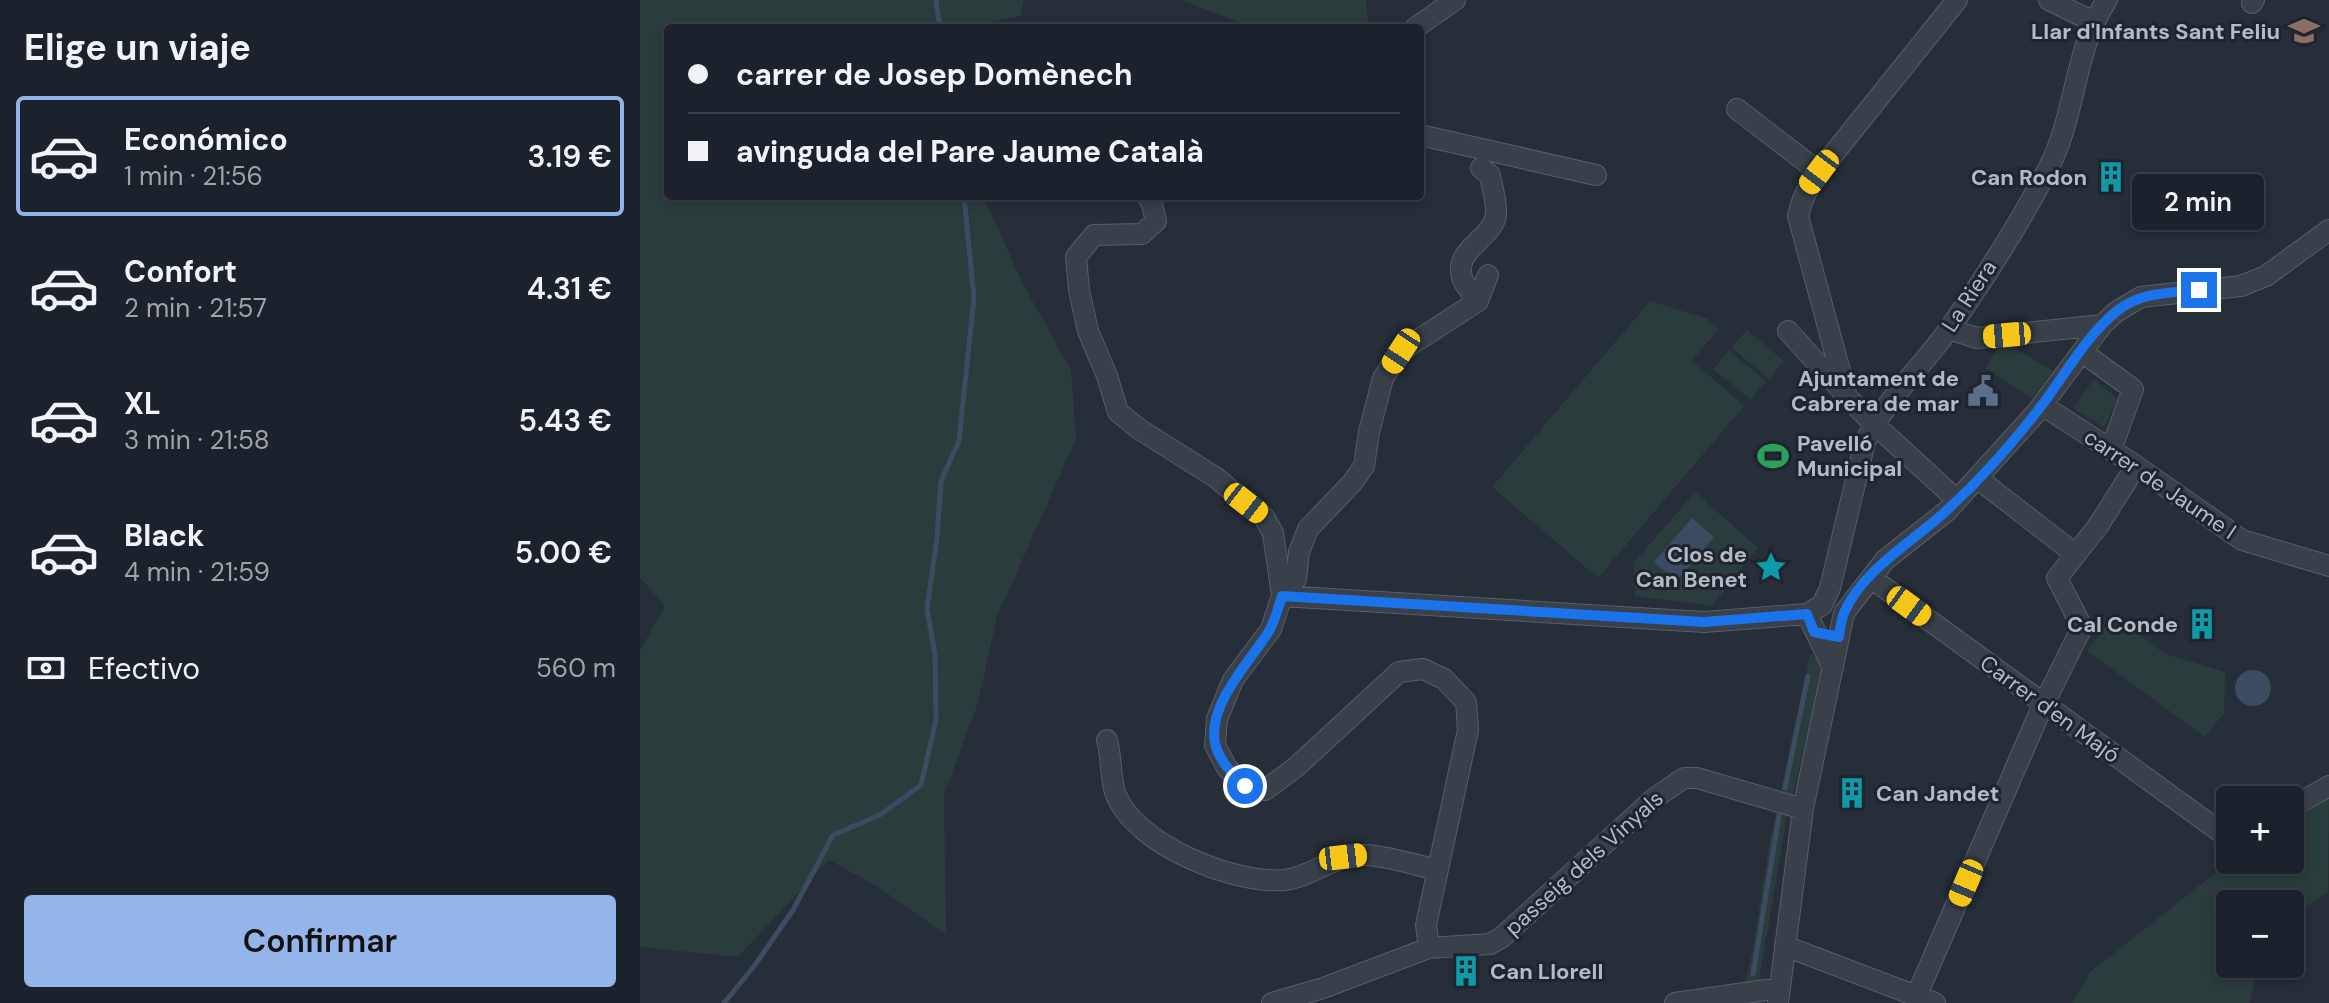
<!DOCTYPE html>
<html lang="es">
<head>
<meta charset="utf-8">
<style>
	:root { --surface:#1c222b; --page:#252a33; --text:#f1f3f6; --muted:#a0a4a9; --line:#3a3f47; --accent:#94b5ea }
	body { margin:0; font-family:"DM Sans",sans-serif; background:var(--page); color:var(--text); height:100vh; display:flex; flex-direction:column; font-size:30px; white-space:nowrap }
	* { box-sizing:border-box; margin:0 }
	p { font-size:26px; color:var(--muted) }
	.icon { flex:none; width:44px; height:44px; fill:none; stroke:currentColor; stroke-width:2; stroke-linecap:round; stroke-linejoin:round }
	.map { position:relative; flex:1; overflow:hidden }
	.side { display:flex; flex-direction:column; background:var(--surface); width:640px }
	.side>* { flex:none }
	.banner { position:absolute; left:24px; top:24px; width:760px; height:176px; border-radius:8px; box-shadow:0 4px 12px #0003,0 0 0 2px var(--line); display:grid; align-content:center; height:176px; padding:0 24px; background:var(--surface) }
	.controls { position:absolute; left:1576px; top:786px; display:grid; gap:16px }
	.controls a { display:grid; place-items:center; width:88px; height:88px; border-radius:8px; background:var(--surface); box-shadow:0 4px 12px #0003,0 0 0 2px var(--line); font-size:40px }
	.end { position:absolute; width:36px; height:36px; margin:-18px; border:10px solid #1a73e8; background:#fff; box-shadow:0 0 0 4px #fff }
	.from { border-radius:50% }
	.bubble { position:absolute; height:56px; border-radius:8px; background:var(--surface); box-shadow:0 4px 12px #0003,0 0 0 2px var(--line); font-size:26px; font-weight:600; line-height:56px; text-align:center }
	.car { position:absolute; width:24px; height:48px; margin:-24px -12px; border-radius:10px; box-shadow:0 0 6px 2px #0007; background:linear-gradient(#f5c518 24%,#345 0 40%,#f5c518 0 76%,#345 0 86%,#f5c518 0) }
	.banner b { display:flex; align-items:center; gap:28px; height:76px; font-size:30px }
	.banner b+b { border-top:2px solid var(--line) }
	.banner i { width:20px; height:20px; background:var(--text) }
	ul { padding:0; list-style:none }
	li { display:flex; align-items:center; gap:24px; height:120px; margin:0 16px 12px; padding:0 8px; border:4px solid transparent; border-radius:8px }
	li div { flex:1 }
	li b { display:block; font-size:30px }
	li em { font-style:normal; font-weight:600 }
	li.selected { border-color:var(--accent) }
	li>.icon { width:72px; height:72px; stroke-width:1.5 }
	h2 { padding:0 24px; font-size:36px; line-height:96px }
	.pay { display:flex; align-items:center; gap:20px; height:88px; padding:0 24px; font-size:30px }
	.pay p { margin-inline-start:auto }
	.button { display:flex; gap:16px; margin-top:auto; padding:16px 24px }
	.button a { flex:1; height:92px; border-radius:8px; background:var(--accent); color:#111; font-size:32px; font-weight:600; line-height:92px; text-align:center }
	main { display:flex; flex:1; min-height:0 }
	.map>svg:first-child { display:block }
	.green { fill:#2b3c3c }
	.water { fill:#3d4b60 }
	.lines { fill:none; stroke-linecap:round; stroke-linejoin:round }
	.stream { stroke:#3d4b60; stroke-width:5 }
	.minor-casing { stroke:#575e67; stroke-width:22 }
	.minor { stroke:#39404a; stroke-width:20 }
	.route { stroke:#1a73e8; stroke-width:10 }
	.labels { text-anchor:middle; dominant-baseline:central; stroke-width:6; stroke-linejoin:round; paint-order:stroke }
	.poi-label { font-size:22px; font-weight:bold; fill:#b5bbc5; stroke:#1e252e; text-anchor:end }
	.street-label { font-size:22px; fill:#b5bbc5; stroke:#1e252e }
</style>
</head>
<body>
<main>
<section class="side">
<h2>Elige un viaje</h2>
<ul>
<li class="selected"><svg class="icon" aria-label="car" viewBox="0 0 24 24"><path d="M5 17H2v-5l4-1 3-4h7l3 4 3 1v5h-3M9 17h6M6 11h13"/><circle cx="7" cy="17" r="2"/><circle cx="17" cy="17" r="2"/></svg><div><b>Económico</b><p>1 min · 21:56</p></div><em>3.19 €</em></li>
<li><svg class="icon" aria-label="car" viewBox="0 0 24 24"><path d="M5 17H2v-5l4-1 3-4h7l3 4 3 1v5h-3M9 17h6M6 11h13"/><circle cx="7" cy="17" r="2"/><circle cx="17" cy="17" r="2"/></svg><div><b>Confort</b><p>2 min · 21:57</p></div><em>4.31 €</em></li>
<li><svg class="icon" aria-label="car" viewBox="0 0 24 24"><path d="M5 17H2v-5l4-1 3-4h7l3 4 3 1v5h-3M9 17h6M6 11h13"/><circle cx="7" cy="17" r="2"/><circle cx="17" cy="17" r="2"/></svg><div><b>XL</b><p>3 min · 21:58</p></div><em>5.43 €</em></li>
<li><svg class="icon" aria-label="car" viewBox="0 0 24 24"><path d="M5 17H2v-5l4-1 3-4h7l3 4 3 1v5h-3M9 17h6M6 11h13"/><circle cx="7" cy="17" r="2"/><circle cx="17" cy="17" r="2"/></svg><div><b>Black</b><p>4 min · 21:59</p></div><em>5.00 €</em></li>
</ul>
<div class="pay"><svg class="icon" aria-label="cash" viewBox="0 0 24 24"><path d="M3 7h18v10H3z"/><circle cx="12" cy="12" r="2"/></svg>Efectivo<p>560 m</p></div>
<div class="button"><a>Confirmar</a></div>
</section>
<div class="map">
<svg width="1689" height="1003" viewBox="0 0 1689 1003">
	<rect width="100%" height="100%" fill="#262e39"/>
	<path class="green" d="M0,0H384L380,16L352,22L348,28H28V196H343L383,284L431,370L436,439L357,617L338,703L304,795L306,935L238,887L189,860L98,957L0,947V651L25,605L0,578Z
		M541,0H726L729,28H614Z
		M1010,301L1068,319L1079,329L1052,360L1104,406L958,578L852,487Z
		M1107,330L1144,361L1129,379L1091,347Z
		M1362,341L1413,371L1392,398L1345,368Z
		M1089,350L1126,381L1111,400L1073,369Z
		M1454,379L1478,399L1464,427L1433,408Z
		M1055,492L1118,548L1072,606L995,596L994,562Z
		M1474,615L1525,654L1585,672L1584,713L1565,737L1447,651Z
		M1170,654L1187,659L1147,816L1115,1003H1101L1113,948L1130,841Z
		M1689,798L1688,893L1656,913L1650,914V904H1590V964H1618L1610,1003H1432L1450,972L1592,860H1650V822Z"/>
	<path class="water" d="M1052,518L1074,537L1037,581L1014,562Z
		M1595 688a18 18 0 1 1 36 0a18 18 0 1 1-36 0Z"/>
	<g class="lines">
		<path class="stream" d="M296,0L300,28
			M1145,788L1168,676
			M1113,974L1139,816
			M84,1003L115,965L153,910L193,835L240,815L281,785L296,720L295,654L287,609L297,538L301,481L319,441L334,298L324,196"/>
		<defs>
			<path id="minor" d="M1409,0L1454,22
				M1612,3L1614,0
				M775,28L815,0
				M1097,109L1179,172
				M780,135L956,175
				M507,196L512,204L516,221L502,234L454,235L436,257L439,290L448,331L467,376L478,412L499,429L575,477L624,517L633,533L642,596L631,629L593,680L577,719L575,745L587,768L605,786L625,790L655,768L759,672L783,669L804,679L826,702L828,730L786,925L789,948
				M838,301C833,295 826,287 823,280C811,249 854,239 856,214C857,202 852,187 850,175L841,168
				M1309,329L1337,338L1462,325
				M1148,331L1204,393
				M1442,352L1493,389L1471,450
				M1402,405L1496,466L1602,540L1689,566
				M1234,424L1207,397L1158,216C1162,198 1168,187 1179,172L1317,0
				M1244,433L1317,500
				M1337,478L1434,553
				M1231,578L1590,839
				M642,596L1064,622L1167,614
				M642,596L656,579L659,552L668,529L712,483L724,466L729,432L743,378L761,351L838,301L848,275
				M1167,614L1182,605L1190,588L1225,442C1245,400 1282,367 1309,329C1345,278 1380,223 1409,167C1436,115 1434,49 1467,0
				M1167,614L1193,668
				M467,740C472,757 470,781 476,795C496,845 593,884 644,880C673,877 696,853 725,855C749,856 774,865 798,870
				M1650,808L1689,786
				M1145,946L1295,1003
				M1276,997L1399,714L1442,627L1417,578L1458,526L1496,466
				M632,1003L683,988L789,948L850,944L861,938L1016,797L1044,778H1057L1163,809
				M1035,1003L1140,988
				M1138,1003L1163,809L1204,613L1245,560L1307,511L1337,478L1396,413L1462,325L1476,312L1501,297L1601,286L1626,276L1689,230"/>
		</defs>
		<use href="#minor" class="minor-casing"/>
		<use href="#minor" class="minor"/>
	</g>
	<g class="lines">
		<path class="route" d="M605,786C594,775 581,763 576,747C564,707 611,661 629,631C635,621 638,608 642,596L1064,622L1167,614L1174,632L1199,637C1200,629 1201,620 1204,613C1222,570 1274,541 1307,510C1341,479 1377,438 1405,401C1427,371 1448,334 1477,311C1500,292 1530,293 1559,290"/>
	</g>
	<defs>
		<symbol id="school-bare" viewBox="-9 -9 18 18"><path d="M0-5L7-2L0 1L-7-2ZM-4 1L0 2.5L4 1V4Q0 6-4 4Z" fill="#8d6e63" stroke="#1e252e" stroke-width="2.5" paint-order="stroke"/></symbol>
		<symbol id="building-bare" viewBox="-9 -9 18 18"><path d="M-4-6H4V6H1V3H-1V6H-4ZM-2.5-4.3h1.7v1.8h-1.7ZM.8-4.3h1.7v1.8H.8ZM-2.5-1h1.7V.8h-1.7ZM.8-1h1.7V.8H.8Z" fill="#0f9aa8" stroke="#1e252e" stroke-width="2.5" paint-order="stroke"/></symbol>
		<symbol id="civic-bare" viewBox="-9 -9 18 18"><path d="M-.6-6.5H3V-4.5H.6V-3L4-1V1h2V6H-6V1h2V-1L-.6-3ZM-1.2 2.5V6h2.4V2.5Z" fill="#5c6f8a" stroke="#1e252e" stroke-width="2.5" paint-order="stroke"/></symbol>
		<symbol id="stadium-bare" viewBox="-9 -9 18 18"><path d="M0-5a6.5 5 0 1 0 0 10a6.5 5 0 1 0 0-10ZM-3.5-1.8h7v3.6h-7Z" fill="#2e9e5b" stroke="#1e252e" stroke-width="2.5" paint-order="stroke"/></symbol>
		<symbol id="sight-bare" viewBox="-9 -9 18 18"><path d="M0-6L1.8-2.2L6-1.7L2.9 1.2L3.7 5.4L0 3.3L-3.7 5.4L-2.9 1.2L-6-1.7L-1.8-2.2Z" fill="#0f9aa8" stroke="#1e252e" stroke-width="2.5" paint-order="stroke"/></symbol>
	</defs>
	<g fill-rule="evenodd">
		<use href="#school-bare" x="1642" y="9" width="44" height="44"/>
		<use href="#building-bare" x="1449" y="155" width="44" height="44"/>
		<use href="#civic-bare" x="1321" y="369" width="44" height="44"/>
		<use href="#stadium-bare" x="1111" y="434" width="44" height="44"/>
		<use href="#sight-bare" x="1109" y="545" width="44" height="44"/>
		<use href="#building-bare" x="1540" y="602" width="44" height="44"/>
		<use href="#building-bare" x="1190" y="771" width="44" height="44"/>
		<use href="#building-bare" x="804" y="949" width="44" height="44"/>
	</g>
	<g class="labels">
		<g class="poi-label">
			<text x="1640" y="31">Llar d'Infants Sant Feliu</text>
			<text x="1447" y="177">Can Rodon</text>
			<text x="1319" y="378">Ajuntament de<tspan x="1319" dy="25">Cabrera de mar</tspan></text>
			<text x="1157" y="443" text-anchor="start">Pavelló<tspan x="1157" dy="25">Municipal</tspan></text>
			<text x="1107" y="554">Clos de<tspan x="1107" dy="25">Can Benet</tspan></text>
			<text x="1538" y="624">Cal Conde</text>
			<text x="1236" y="793" text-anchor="start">Can Jandet</text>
			<text x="850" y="971" text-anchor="start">Can Llorell</text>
		</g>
		<g class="street-label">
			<text transform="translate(1329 296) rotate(-57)">La Riera</text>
			<text transform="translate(1520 484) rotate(34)">carrer de Jaume I</text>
			<text transform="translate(1410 709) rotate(36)">Carrer d'en Majó</text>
			<text transform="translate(944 863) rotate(-42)">passeig dels Vinyals</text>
		</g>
	</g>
</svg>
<div class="controls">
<a>+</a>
<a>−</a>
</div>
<i class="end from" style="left:605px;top:786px"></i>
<i class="end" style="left:1559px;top:290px"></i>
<div class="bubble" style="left:1492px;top:174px;width:132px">2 min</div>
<i class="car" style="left:1179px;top:172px;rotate:217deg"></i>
<i class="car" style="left:1367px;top:335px;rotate:265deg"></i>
<i class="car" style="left:761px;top:351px;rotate:213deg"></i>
<i class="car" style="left:606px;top:503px;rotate:128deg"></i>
<i class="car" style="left:1269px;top:606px;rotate:126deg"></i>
<i class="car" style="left:703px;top:857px;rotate:83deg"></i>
<i class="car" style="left:1326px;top:883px;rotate:203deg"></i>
<div class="banner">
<b><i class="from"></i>carrer de Josep Domènech</b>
<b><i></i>avinguda del Pare Jaume Català</b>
</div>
</div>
</main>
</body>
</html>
